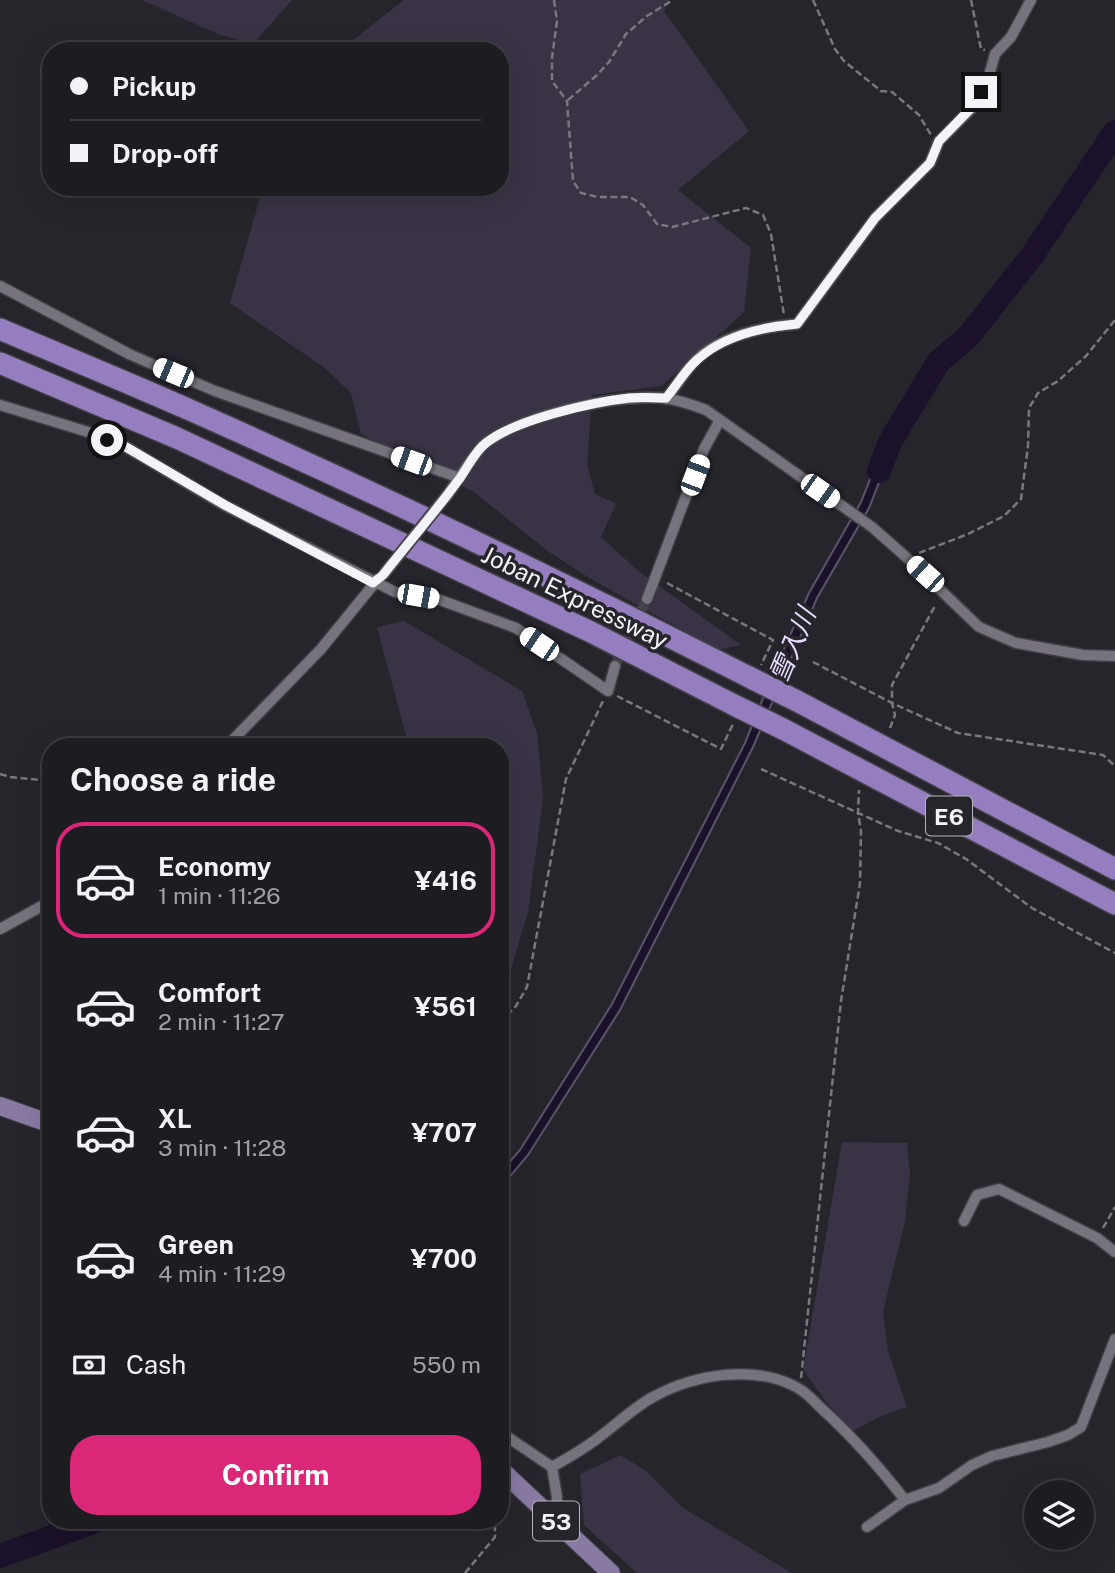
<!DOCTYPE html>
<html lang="en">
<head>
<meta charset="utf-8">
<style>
	:root { --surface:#1d1c21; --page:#2a292e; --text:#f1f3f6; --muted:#a0a1a5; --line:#3b3a3f; --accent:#db2777 }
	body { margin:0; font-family:"Public Sans","Noto Sans JP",sans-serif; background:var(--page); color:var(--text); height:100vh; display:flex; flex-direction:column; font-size:26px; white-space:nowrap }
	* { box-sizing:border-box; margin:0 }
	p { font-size:23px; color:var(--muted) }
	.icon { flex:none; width:38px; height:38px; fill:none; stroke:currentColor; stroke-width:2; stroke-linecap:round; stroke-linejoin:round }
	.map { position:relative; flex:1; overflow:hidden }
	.drawer { position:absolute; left:42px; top:738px; width:467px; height:791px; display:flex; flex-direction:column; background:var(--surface); border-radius:28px; box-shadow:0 7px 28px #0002,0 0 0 2px var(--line) }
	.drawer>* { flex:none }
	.banner { position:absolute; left:42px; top:42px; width:467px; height:154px; border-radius:28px; box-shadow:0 7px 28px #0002,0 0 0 2px var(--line); display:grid; align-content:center; height:154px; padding:0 28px; background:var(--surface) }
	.buttons { position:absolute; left:1024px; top:1480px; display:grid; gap:14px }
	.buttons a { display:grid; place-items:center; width:70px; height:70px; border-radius:50%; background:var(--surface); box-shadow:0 7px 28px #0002,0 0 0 2px var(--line); font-size:35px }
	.end { position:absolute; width:32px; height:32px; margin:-16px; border:9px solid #f4f3f7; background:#111; box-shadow:0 0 0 4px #111 }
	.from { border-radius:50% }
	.car { position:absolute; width:21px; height:42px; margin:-21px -10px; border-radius:9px; box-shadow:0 0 5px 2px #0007; background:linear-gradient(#fff 24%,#345 0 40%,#fff 0 76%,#345 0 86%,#fff 0) }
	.banner b { display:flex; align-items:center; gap:24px; height:66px; font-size:26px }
	.banner b+b { border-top:2px solid var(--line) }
	.banner i { width:18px; height:18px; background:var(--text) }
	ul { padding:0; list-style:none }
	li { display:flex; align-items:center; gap:21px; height:116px; margin:0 14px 10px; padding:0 14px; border:4px solid transparent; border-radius:28px }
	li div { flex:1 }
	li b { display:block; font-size:26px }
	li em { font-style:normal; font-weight:700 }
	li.selected { border-color:var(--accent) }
	li>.icon { width:63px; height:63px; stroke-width:1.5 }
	h2 { padding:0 28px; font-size:32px; line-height:84px }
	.pay { display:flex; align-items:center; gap:18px; height:77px; padding:0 28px; font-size:26px }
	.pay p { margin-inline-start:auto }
	.cta { display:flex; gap:14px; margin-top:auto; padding:14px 28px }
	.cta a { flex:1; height:80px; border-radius:28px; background:var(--accent); color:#fff; font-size:28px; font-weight:700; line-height:80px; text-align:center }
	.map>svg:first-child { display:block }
	.green { fill:#393345 }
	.water { fill:#1b112a; stroke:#5c5568; stroke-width:2 }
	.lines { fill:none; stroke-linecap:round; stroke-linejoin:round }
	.river { stroke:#1b112a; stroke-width:24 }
	.minor-tunnel { stroke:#46444a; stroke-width:10; stroke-dasharray:10 5; stroke-linecap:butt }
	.minor-casing { stroke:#424046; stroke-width:13 }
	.primary-casing { stroke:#424046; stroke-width:20 }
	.motorway-casing { stroke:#424046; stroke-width:24 }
	.path { stroke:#7a787e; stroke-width:2.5; stroke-dasharray:7 3.5; stroke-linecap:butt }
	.minor { stroke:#76737c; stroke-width:10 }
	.primary { stroke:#897aa4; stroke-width:18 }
	.motorway { stroke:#957ebf; stroke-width:21 }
	.minor-bridge-casing { stroke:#424046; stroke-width:13; stroke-linecap:butt }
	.motorway-bridge-casing { stroke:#424046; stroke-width:24; stroke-linecap:butt }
	.minor-bridge { stroke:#76737c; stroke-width:10 }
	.motorway-bridge { stroke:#957ebf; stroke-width:21 }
	.route { stroke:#f4f3f7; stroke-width:9 }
	.labels { text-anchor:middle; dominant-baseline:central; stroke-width:7; stroke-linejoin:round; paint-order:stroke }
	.shield { fill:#27252c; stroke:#b6b5ba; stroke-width:2 }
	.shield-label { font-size:23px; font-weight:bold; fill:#f4f3f7 }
	.street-label { font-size:24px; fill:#f4f3f7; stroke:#27252c }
	.water-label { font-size:26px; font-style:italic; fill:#e7dcfe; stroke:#27252c }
</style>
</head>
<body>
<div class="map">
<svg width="1115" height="1573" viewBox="0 0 1115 1573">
	<rect width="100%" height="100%" fill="#27252c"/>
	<path class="green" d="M142,0H292L253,44L218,34Z
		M404,0H670L664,11L749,131L678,190L751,248L744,312L662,386L592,395L587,465L595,494L616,504L601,537L637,570L741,645L718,650L591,579L549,552L474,492L361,434L351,393L325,368L230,303L263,187H500V51H339Z
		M404,621L522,691L537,733L543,797L528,912L505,989L501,992L500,747H409L377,627Z
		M842,1142L907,1143L910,1174L905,1221L883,1312L888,1351L907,1407L879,1417L849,1433L803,1370Z
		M621,1455L646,1471L683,1508L792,1573H637L584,1525L580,1474Z"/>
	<path class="water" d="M886,439L894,444L869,508L817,598L753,747L620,1010L528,1155L501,1187V1172L520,1150L612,1004L745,743L775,669L809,593L861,502Z"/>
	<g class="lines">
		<path class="river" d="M879,471L890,442L939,361L967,338L1031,257L1115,132
			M0,1556L96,1521"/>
		<path class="minor-tunnel" d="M615,666L647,599"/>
		<defs>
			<path id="minor" d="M0,286L131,355L215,391L460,478
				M666,399C676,386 685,371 696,360C722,335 762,327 797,324L875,218L930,163L939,141L975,105L988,79L995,54L1011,37L1031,0
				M0,405L88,432L126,447L224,505L395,592L440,600L516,628L608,691L615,666
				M448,494C457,482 477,448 487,442C527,414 617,394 664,398C679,400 693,405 706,410L872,527L906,557L979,627L1016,643L1083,655L1115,656
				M647,599L704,449L720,420
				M226,747L321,649L378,579
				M0,929L51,901
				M964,1221L977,1195L999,1189L1097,1238L1115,1252
				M500,1432L552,1467L557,1497L555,1520
				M552,1467C568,1458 584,1449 598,1438C616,1425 633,1408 653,1397C695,1374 755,1364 798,1388C807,1393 815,1402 822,1409C853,1437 880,1468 905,1500
				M867,1527L905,1500L939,1488L972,1465L992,1456L1048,1442L1068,1435L1081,1427L1115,1339"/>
			<path id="primary" d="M0,1106L51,1124
				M500,1469L611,1573"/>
			<path id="motorway" d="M0,329C63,356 127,382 190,410C379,494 565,583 749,677
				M0,363L177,438L591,632L736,706
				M797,701L1115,869
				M783,729L1115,904"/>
		</defs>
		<use href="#minor" class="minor-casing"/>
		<use href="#primary" class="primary-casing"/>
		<use href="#motorway" class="motorway-casing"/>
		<path class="path" d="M554,0L557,21L552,58V81L567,101L573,181L581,193L598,197H630L643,205L657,224L672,227L746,208L763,215L771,234L784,315
			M813,0L835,49L844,61L881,91L892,92L919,115L931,135
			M971,0L981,49L985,50
			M568,100L597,75L609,62L626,34L647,16L673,0
			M919,553L968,534L1004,516L1021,499L1028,446L1029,408L1038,393L1058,381L1086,356L1115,320
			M667,583L773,640L761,665
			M813,662L892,703L958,733L1103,755L1115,766
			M617,696L721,749L733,724
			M890,728L895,715L892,703V685L936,604
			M761,769L898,831L938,843L966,859L1032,908L1115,953
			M0,774L10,777L51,781
			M500,1023L516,1006L527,987L566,779L603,701
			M1103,1228L1115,1207
			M801,1378L841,1001L860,883L861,831L858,813L859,790
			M465,1573L495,1537V1524L492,1521"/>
		<use href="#minor" class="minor"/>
		<use href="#primary" class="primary"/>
		<use href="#motorway" class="motorway"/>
		<defs>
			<path id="minor-bridge" d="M383,575L448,494"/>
			<path id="motorway-bridge" d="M749,677L797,701
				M736,706L783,729"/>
		</defs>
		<use href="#minor-bridge" class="minor-bridge-casing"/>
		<use href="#motorway-bridge" class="motorway-bridge-casing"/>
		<use href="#minor-bridge" class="minor-bridge"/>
		<use href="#motorway-bridge" class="motorway-bridge"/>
	</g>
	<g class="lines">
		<path class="route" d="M107,440L126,447L225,505L373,583L383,575C409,542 436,511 460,478C468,467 475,451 486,443C514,420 593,402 629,398C641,397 654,398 666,398C676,386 686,369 698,359C725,335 762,327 797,324L875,218L930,163L939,141L975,104L981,92"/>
	</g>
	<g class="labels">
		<g class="shield">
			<rect x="926" y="796.5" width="46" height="39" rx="5"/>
			<rect x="533" y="1501.5" width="46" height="39" rx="5"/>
		</g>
		<g class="shield-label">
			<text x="949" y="816">E6</text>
			<text x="556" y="1521">53</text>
		</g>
		<g class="street-label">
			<text transform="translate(575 597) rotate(26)">Joban Expressway</text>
		</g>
		<g class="water-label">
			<text transform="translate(792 645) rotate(-67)">雪入川</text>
		</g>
	</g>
</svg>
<div class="buttons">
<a><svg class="icon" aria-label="layers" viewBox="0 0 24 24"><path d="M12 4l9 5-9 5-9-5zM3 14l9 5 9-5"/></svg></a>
</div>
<i class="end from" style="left:107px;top:440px"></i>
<i class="end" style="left:981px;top:92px"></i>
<i class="car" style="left:173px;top:373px;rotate:293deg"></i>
<i class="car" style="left:411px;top:461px;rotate:290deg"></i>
<i class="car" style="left:695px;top:475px;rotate:21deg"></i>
<i class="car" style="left:820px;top:491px;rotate:125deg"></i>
<i class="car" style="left:925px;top:574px;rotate:312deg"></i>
<i class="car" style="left:418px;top:596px;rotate:100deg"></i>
<i class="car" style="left:539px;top:644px;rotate:304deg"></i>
<div class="banner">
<b><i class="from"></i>Pickup</b>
<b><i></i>Drop-off</b>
</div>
<section class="drawer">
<h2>Choose a ride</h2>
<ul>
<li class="selected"><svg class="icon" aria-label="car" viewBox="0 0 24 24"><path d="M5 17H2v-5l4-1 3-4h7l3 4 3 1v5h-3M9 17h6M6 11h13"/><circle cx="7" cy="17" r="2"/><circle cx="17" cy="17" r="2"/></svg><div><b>Economy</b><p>1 min · 11:26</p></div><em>¥416</em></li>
<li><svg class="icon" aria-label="car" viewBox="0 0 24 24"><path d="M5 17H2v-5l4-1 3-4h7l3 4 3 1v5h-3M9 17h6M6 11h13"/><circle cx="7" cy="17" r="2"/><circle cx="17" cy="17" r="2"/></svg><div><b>Comfort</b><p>2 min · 11:27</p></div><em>¥561</em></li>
<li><svg class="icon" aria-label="car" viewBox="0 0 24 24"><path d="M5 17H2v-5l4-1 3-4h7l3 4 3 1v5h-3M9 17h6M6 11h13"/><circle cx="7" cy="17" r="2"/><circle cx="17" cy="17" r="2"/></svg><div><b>XL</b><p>3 min · 11:28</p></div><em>¥707</em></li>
<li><svg class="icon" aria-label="car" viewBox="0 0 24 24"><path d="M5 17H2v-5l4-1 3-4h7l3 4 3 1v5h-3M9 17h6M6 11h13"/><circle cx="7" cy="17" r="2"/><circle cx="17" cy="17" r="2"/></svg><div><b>Green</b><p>4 min · 11:29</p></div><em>¥700</em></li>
</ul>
<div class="pay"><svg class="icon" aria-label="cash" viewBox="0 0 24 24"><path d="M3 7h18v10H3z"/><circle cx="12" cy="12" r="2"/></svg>Cash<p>550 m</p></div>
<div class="cta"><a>Confirm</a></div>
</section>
</div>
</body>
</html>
